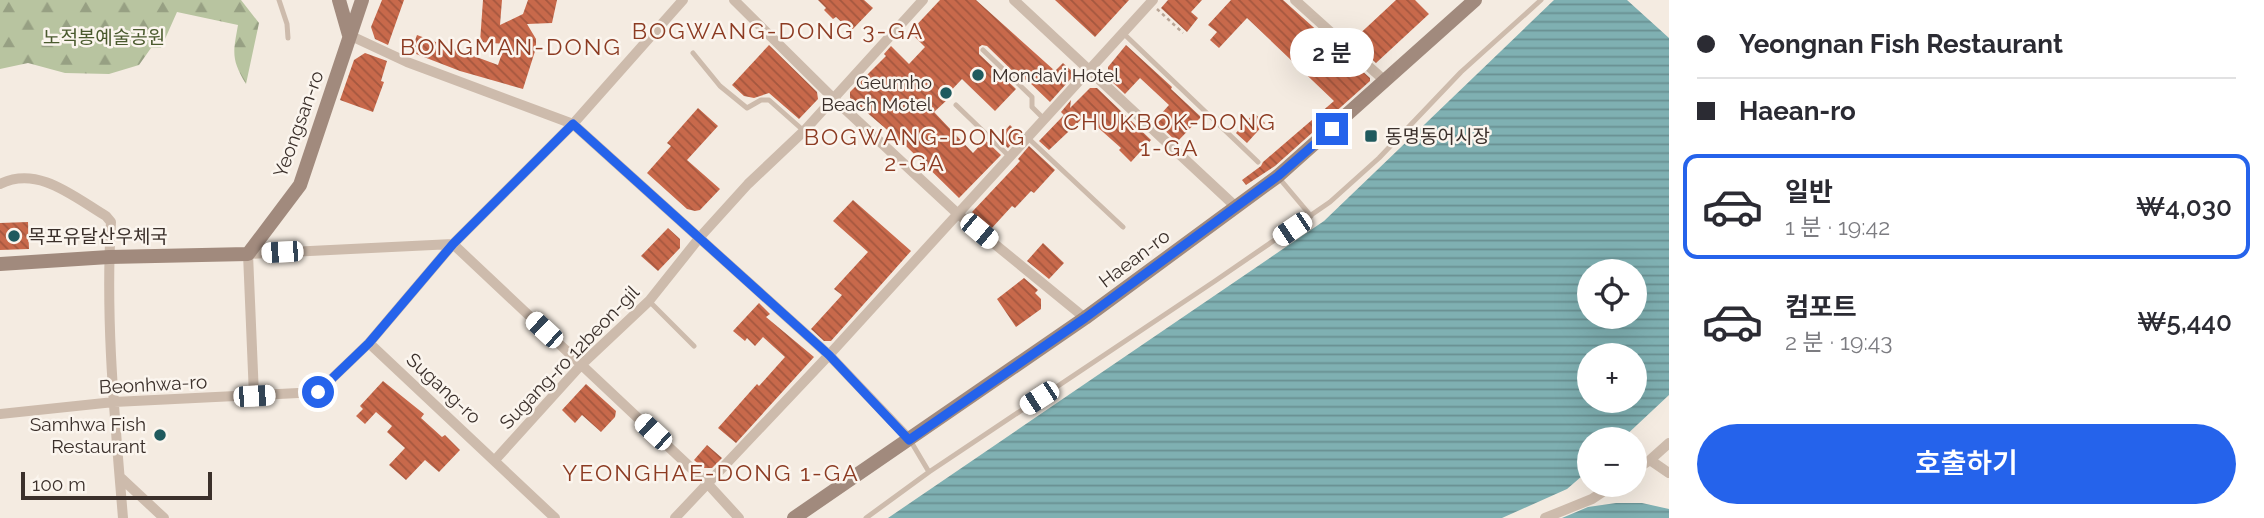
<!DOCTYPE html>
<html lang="ko">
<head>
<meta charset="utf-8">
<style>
	:root { --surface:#fff; --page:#f7f7f7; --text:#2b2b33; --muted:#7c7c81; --line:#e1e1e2; --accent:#2563eb }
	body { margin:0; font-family:Raleway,"Noto Sans KR",sans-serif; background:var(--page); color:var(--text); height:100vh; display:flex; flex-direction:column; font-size:26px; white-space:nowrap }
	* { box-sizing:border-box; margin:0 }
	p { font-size:23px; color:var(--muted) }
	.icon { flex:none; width:38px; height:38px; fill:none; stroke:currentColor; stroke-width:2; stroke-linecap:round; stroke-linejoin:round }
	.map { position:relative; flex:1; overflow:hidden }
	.side { display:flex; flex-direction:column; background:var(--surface); width:595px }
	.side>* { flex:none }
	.top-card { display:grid; align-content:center; height:154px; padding:0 28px; background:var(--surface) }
	.buttons { position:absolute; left:1577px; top:259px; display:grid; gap:14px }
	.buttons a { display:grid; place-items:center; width:70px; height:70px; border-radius:50%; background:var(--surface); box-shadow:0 7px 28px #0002; font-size:35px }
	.scale { position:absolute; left:21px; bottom:18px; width:191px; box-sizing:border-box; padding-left:7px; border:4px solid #3b302b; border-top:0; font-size:19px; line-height:24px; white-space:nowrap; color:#3b302b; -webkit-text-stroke:5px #fbf5ee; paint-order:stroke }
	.end { position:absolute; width:32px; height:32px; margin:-16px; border:9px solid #2563eb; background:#fff; box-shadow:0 0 0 4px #fff }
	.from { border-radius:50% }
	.bubble { position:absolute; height:49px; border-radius:24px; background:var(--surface); box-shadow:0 7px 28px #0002; font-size:23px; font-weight:600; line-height:49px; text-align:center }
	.car { position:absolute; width:21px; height:42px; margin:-21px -10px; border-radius:9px; box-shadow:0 0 5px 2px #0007; background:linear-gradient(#fff 24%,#345 0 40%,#fff 0 76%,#345 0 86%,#fff 0) }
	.top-card b { display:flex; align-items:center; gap:24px; height:66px; font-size:26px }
	.top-card b+b { border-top:2px solid var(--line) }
	.top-card i { width:18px; height:18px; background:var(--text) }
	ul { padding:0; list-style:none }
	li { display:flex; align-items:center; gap:21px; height:105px; margin:0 14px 10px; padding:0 14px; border:4px solid transparent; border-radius:14px }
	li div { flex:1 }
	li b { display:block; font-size:26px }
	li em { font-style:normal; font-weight:600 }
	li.on { border-color:var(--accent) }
	li>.icon { width:63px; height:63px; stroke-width:1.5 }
	.cta { display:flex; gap:14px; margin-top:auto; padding:14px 28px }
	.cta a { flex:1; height:80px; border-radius:42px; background:var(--accent); color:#fff; font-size:28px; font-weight:600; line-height:80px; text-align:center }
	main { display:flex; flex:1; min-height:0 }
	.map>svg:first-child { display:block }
	.forest { fill:url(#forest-firs) }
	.water { fill:url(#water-rules); fill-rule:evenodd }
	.building { fill:url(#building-back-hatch) }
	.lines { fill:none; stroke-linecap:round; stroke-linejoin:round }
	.path { stroke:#b9a596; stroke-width:2.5; stroke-dasharray:3.5 3.5; stroke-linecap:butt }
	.lane { stroke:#cdbbac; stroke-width:5 }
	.street { stroke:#cdbbac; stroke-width:10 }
	.secondary { stroke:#a18a7d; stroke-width:14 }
	.route { stroke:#2563eb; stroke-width:9 }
	.poi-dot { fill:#1f5a5e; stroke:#fbf5ee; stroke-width:2.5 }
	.labels { text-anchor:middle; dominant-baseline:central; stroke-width:5; stroke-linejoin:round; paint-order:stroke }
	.park-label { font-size:19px; fill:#4a5a2e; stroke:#fbf5ee }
	.poi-label { font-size:19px; fill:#3b302b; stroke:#fbf5ee; text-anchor:start }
	.street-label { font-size:19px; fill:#3b302b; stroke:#fbf5ee }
	.quarter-label { font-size:23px; letter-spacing:2px; fill:#8c3b22; stroke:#fbf5ee }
</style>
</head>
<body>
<main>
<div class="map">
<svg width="1669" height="518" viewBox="0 0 1669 518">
	<defs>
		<pattern id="forest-firs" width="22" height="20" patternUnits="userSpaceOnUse" patternTransform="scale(1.75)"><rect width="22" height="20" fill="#b8c4a0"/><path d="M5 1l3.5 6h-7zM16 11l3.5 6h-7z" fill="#97a083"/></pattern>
		<pattern id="water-rules" width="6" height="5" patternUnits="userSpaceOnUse" patternTransform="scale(1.75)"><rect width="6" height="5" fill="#7fb0b2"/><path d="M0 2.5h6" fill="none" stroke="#699091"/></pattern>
		<pattern id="building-back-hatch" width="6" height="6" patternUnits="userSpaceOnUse" patternTransform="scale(1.75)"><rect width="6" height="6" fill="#c8694b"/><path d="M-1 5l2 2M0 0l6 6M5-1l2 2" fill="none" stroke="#a4573f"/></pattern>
	</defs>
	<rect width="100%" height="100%" fill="#f4ebe1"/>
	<path class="forest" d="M0,0H241L259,23L246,84C231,59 233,53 238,25L177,12L161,48H151L139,65L109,74L65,73L28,63L0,69Z"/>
	<path class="water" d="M1554,0H1627L1669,38V395L1622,439H1589V470L1567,489L1502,518H888L1324,221ZM1589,271H1634V317H1589ZM1589,355H1634V401H1589Z
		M1616,503H1642L1669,509V518H1562L1588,507Z"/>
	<path class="building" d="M382,0H404L388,45L375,39L371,27Z
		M483,0H502L500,25L523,14L528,0H557L552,23L527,24L536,39V48L523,89L460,71L411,52L417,35L498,65L505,44L480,42Z
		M818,0H864L873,8L851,31L836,17L833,19L824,10L826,8Z
		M940,0H976L1055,71L1063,63L1075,74L1050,102L1026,79L1024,82L987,46L982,45L979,47V54L1016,89L995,111L962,79L944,98L947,100L934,112L973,153L985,140L1001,155L959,198L906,146L850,98V92L886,56L884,54L891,46L909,64L925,47L910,32Z
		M1055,0H1129L1095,37Z
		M1168,0H1202L1191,12L1198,18L1187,32L1161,8Z
		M1231,0H1283L1370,78V81L1275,166L1246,185L1242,180L1261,166L1263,162L1334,101L1247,18L1219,48L1210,40L1217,32L1208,25Z
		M1396,0H1415L1429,14L1376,63L1352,41Z
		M769,45L817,92L818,99L799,119L769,93L754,98L744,96L732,85Z
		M1126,45L1172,87L1171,89L1201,117L1177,142L1157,123L1163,118L1160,115L1169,105L1140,78L1125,94L1108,78V67Z
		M365,53L387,61L381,81L384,82L373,112L340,100L354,60Z
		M1090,88H1097L1151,140L1131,162L1119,150L1121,148L1085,116L1049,150L1039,141L1064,115L1061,112L1071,100L1070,108Z
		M698,108L718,126L687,160L720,189L700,210L695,211L687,209L647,173L671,146L667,143Z
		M1254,113L1265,123L1247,143L1236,133Z
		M1010,125L1020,135L1008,148L998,138Z
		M1029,146L1055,170L1034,193L1031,191L1015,208L1012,206L991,229L972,212L1020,161L1018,159Z
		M853,200L911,251L831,341H824L811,329L842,295L834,289L868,252L833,221Z
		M28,222L29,249L0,250V223Z
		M668,228L680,239V248L658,271L641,256Z
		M1043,243L1064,263L1049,279L1027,261Z
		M1024,278L1038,290L1035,293L1041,299V309L1016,327L997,299Z
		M759,303L770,314L766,317L814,357L736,443L718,428L757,384L759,386L785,357L763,337L755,346L747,338L745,341L733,331Z
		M383,381L424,414L421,418L442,437L445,435L460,450L439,472L425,460L406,480L389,465L405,448L387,432L392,426L376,412L365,424L356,416L363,409L360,406Z
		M586,384L616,411L615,417L601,432L582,415L575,423L562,410Z
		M707,445L722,458L712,468H703L694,460Z"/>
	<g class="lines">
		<path class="path" d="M1157,9L1183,33"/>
		<path class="lane" d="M279,0L287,24L288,38
			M1123,33L1258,162
			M983,50L1032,97V107L1044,119
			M693,53L720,86L747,108L761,100H769L804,131
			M956,105L1010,157
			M1028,138L1123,227
			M1279,178L1311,216
			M649,301L694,346
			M910,440L929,472
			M866,518L929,472L1215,281L1330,202L1379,158L1461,72L1541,0"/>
		<path class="street" d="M734,0L834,99L958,214L1085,318
			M1014,0L1235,206
			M1295,0L1385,81
			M349,35L407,62L573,124L829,355L910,440
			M0,184C38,165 74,197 106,216L111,222C105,320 115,420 123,518
			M369,343L555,518
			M254,396L248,254L453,244L707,483L739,518
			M0,414L114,402L318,392L369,343L453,244L573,124L683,0
			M495,460L581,365L649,301L700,237L748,184L804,131L923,0
			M1650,460L1669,473
			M1634,471L1650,460L1669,443
			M120,477L164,518
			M675,518L829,355L1153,0
			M1545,518L1592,499L1613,485"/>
		<path class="secondary" d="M339,0L349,35
			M0,264L109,257L248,254L300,185L362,0
			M794,518L1085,318L1278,176L1475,0"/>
	</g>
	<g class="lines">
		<path class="route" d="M318,392L369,343L453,244L573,124L829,355L909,440L1085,318L1278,176L1332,129"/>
	</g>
	<g class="poi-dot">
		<circle cx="978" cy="75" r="7"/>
		<circle cx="946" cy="93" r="7"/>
		<rect x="1364" y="129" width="14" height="14" rx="3.5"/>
		<circle cx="14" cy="236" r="7"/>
		<circle cx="160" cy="435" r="7"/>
	</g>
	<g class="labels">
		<g class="park-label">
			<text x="104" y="37">노적봉예술공원</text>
		</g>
		<g class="poi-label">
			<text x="992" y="75">Mondavi Hotel</text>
			<text x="932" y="82" text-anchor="end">Geumho<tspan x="932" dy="22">Beach Motel</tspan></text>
			<text x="1385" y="136">동명동어시장</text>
			<text x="28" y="236">목포유달산우체국</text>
			<text x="146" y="424" text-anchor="end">Samhwa Fish<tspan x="146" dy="22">Restaurant</tspan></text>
		</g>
		<g class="street-label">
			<text transform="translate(298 124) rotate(-70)">Yeongsan-ro</text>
			<text transform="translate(1134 258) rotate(-37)">Haean-ro</text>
			<text transform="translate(569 357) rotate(-46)">Sugang-ro 12beon-gil</text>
			<text transform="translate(153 384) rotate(-3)">Beonhwa-ro</text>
			<text transform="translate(444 388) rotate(43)">Sugang-ro</text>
		</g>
		<g class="quarter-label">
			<text x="778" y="30">BOGWANG-DONG 3-GA</text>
			<text x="511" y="46">BONGMAN-DONG</text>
			<text x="1170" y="121">CHUKBOK-DONG<tspan x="1170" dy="26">1-GA</tspan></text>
			<text x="915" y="136">BOGWANG-DONG<tspan x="915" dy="26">2-GA</tspan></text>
			<text x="711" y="472">YEONGHAE-DONG 1-GA</text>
		</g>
	</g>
</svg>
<div class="buttons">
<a><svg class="icon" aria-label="locate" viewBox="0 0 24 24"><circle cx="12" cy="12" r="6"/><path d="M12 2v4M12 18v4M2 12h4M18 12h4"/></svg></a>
<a>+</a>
<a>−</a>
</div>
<div class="scale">100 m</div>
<i class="end from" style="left:318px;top:392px"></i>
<i class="end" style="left:1332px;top:129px"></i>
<div class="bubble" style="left:1290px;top:28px;width:84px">2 분</div>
<i class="car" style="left:1292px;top:229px;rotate:236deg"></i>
<i class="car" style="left:979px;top:231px;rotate:130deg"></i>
<i class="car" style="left:282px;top:252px;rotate:267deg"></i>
<i class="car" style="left:544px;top:330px;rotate:313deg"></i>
<i class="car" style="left:254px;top:396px;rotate:87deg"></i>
<i class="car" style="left:1039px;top:398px;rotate:237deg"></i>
<i class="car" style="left:653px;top:432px;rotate:313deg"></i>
</div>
<section class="side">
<div class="top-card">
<b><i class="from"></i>Yeongnan Fish Restaurant</b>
<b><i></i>Haean-ro</b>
</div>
<ul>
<li class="on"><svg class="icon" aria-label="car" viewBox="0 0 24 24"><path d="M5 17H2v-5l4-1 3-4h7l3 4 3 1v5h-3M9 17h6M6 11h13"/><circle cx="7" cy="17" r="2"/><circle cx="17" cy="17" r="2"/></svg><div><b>일반</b><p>1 분 · 19:42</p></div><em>₩4,030</em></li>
<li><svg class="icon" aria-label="car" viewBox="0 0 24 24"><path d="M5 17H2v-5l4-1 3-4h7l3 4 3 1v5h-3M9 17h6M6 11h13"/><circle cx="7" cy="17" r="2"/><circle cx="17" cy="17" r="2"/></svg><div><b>컴포트</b><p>2 분 · 19:43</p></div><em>₩5,440</em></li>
</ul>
<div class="cta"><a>호출하기</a></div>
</section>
</main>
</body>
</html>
